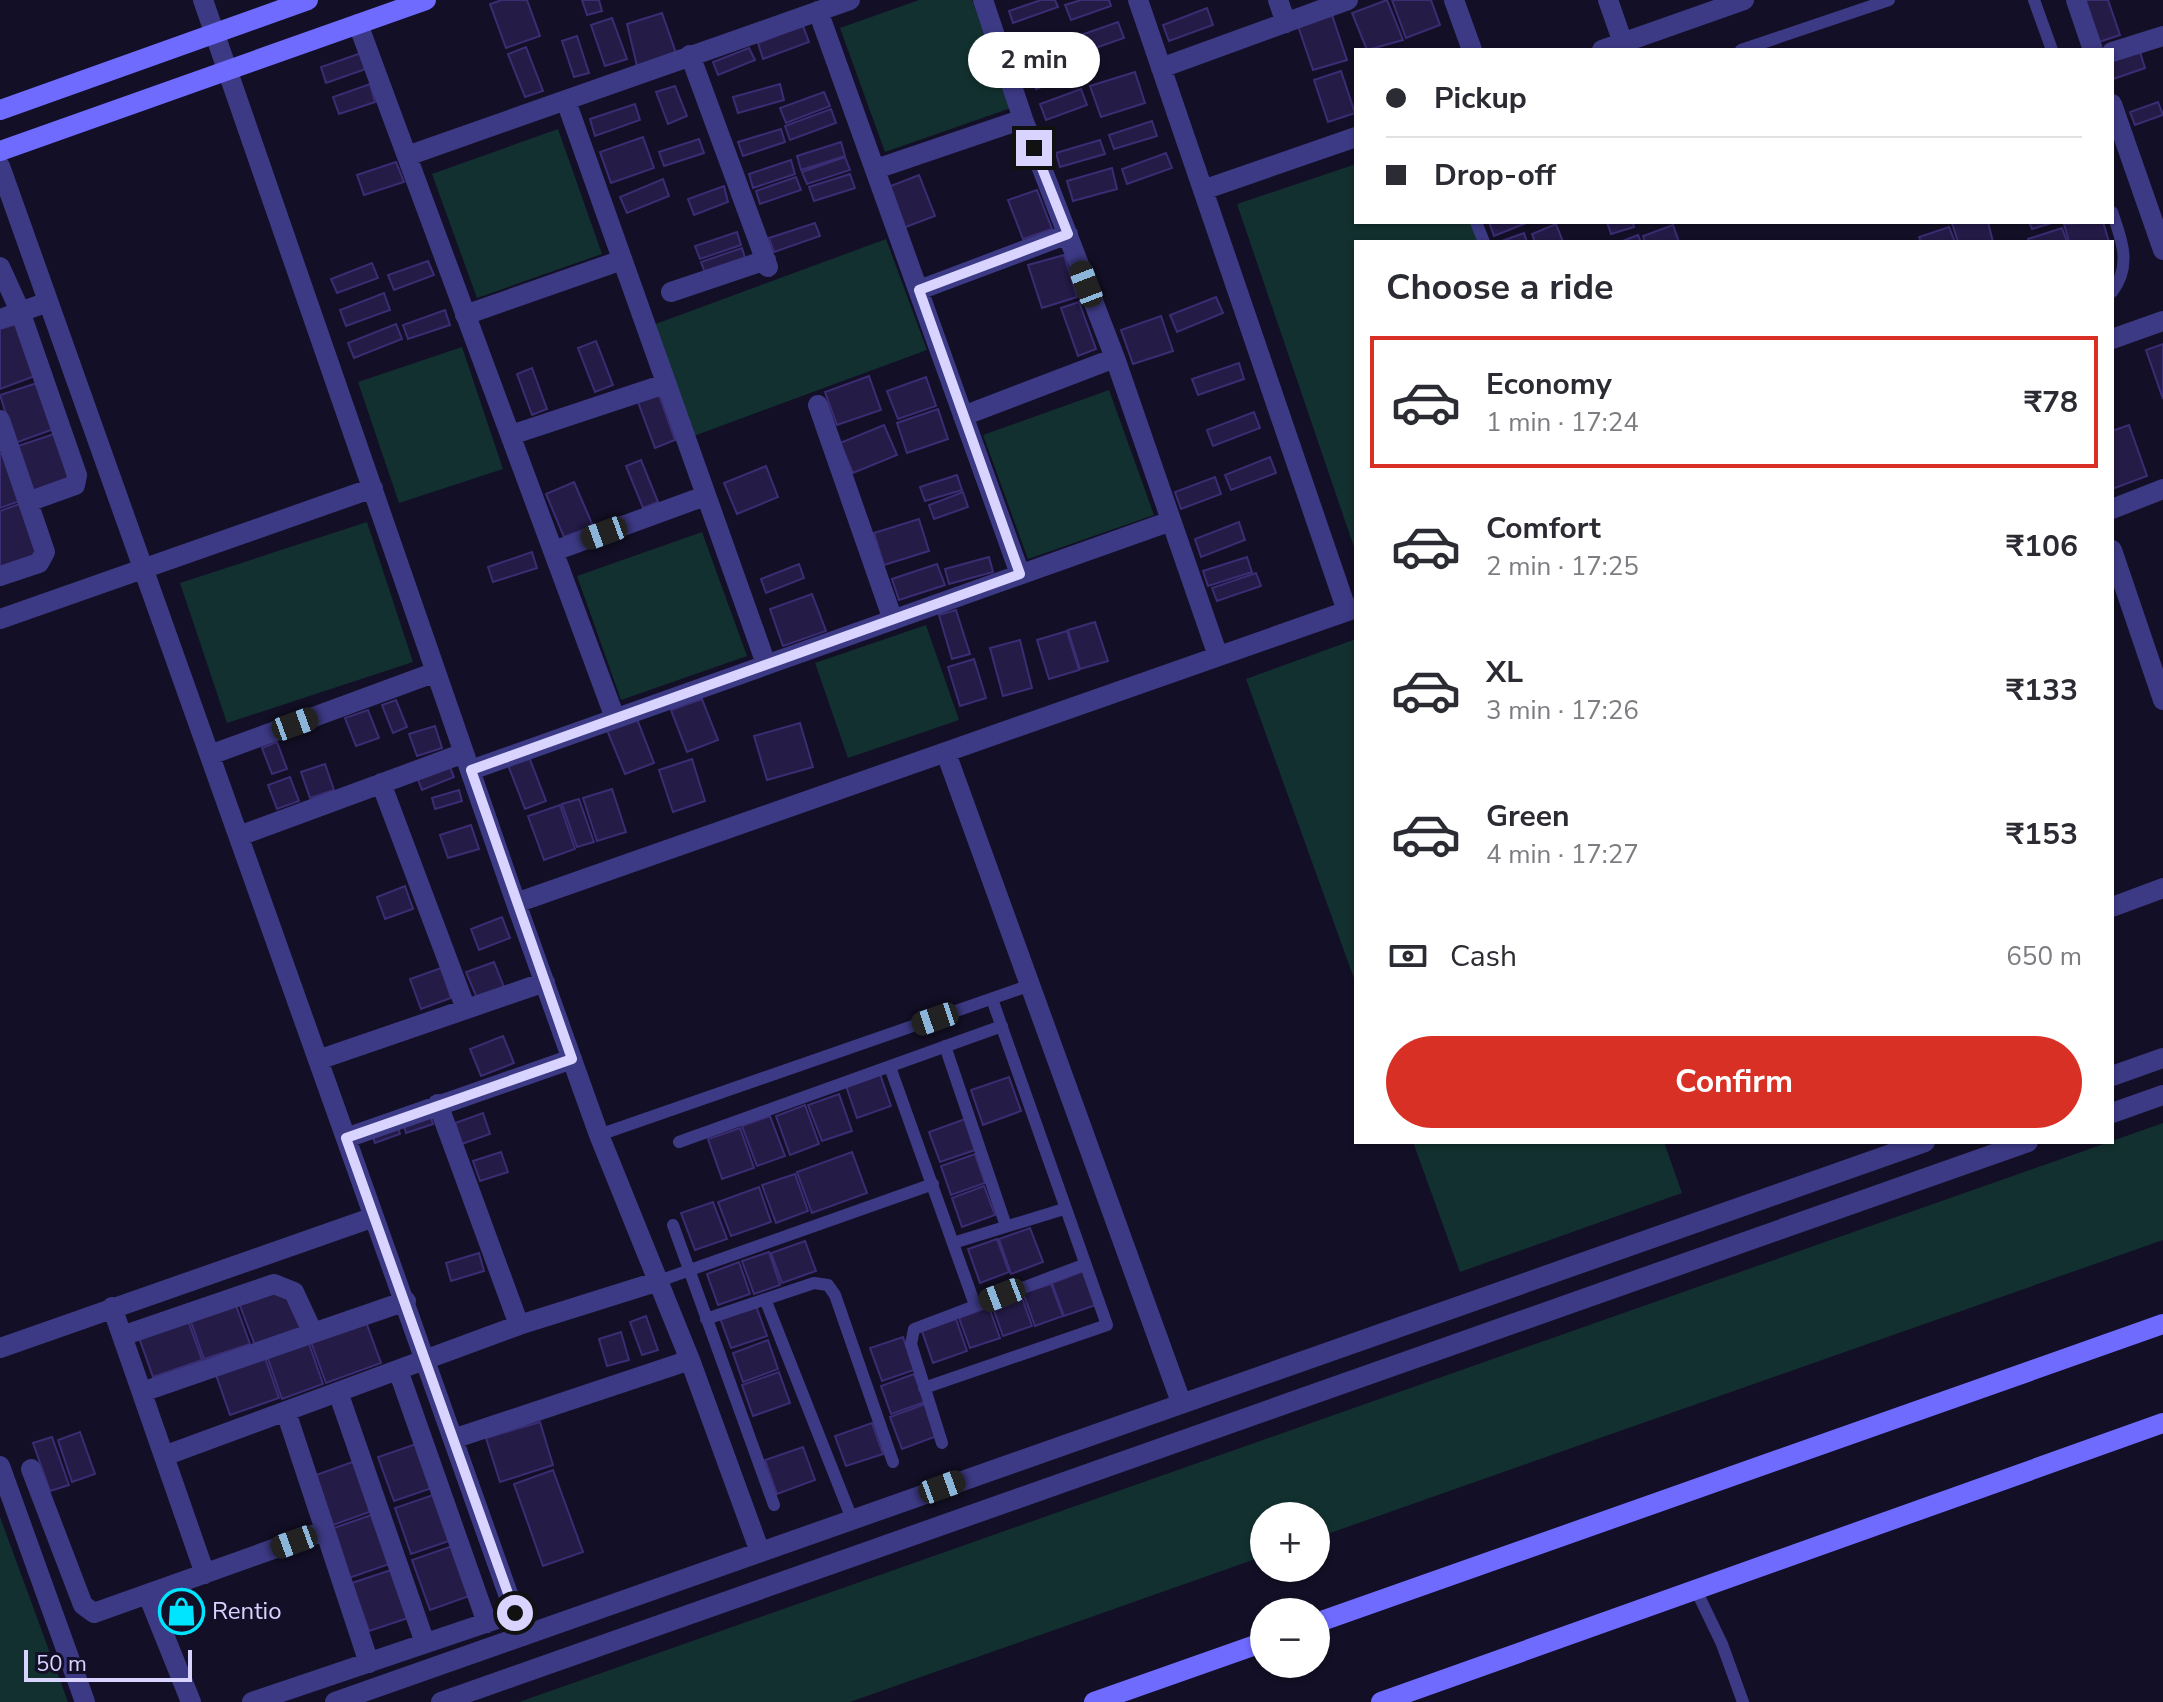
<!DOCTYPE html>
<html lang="en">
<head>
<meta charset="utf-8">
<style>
	:root { --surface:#fff; --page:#f2f2f3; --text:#2b2b33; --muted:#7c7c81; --line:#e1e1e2; --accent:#d93025 }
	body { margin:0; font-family:"Nunito Sans",sans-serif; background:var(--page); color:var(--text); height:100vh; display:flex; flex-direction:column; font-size:30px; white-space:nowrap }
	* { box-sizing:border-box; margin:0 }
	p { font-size:26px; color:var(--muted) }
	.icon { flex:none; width:44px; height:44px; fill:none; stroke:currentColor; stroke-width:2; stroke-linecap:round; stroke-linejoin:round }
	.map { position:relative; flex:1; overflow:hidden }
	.panel { position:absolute; left:1354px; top:240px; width:760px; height:904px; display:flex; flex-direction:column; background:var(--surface); border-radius:0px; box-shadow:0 2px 6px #0004 }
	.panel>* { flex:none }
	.guide { position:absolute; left:1354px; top:48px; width:760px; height:176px; border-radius:0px; box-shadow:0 2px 6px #0004; display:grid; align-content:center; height:176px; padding:0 32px; background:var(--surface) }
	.buttons { position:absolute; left:1250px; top:1502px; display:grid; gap:16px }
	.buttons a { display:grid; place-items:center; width:80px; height:80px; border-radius:50%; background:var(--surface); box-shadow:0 2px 6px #0004; font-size:40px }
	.scale { position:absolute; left:24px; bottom:20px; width:168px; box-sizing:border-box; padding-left:8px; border:4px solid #d9d4ff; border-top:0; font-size:22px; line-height:28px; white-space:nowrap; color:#d9d4ff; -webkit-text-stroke:6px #130f26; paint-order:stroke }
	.end { position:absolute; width:36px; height:36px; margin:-18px; border:10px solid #d9d4ff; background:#111; box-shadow:0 0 0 4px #111 }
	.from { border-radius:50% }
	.bubble { position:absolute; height:56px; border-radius:28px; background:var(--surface); box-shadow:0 2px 6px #0004; font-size:26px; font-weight:700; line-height:56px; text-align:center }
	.car { position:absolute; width:24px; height:48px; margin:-24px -12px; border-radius:10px; box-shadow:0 0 6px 2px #0007; background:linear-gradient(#222 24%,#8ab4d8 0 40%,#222 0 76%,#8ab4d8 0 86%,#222 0) }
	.guide b { display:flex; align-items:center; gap:28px; height:76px; font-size:30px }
	.guide b+b { border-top:2px solid var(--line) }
	.guide i { width:20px; height:20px; background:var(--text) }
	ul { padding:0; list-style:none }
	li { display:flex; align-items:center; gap:24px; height:132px; margin:0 16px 12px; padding:0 16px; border:4px solid transparent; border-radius:0px }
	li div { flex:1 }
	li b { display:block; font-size:30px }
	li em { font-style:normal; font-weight:700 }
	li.active { border-color:var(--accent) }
	li>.icon { width:72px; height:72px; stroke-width:1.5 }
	h2 { padding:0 32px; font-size:36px; line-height:96px }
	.pay { display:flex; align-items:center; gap:20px; height:88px; padding:0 32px; font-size:30px }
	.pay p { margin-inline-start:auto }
	.action { display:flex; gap:16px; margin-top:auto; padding:16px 32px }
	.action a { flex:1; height:92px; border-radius:48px; background:var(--accent); color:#fff; font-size:32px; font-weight:700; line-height:92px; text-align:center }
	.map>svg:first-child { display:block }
	.green { fill:#12302f }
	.building { fill:#241b47; stroke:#3b2d73; stroke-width:2 }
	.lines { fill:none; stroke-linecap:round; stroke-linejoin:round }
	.lane { stroke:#3d3a85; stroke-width:12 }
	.street { stroke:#3d3a85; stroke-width:20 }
	.secondary { stroke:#6f6bff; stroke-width:20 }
	.route { stroke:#d9d4ff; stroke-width:10 }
	.labels { text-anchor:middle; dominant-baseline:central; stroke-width:6; stroke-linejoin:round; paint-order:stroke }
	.poi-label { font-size:24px; fill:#d9d4ff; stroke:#130f26; text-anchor:start }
</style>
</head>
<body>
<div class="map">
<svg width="2163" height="1702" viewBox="0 0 2163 1702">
	<rect width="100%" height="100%" fill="#130f26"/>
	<path class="green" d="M919,0H972L1011,108L885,152L840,28Z
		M558,129L602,254L477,298L432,174Z
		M1356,164V222H1471L1478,242H1356V553L1237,204Z
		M886,239L927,350L683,440L642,329Z
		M462,347L503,469L399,503L358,382Z
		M1109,390L1154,515L1028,559L983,435Z
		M367,522L413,662L227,723L180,583Z
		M702,532L747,656L621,700L577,576Z
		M926,625L959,720L848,758L815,663Z
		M1356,639V984L1246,679Z
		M2163,1123V1240L1316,1538V1516H1264V1556L850,1702H519Z
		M1413,1142H1664L1682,1193L1460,1272Z
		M0,1517L68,1702H0Z"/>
	<path class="building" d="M502,0H527L540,36L506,48L490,4Z
		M582,0H599L602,11L587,15Z
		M1041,0H1055L1058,7L1013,23L1009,11Z
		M1081,0H1109L1111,6L1071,20L1065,5Z
		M1387,0L1403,40L1367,50L1352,13Z
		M1392,0H1431L1440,25L1406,38Z
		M2085,0H2108L2120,35L2099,42Z
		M1207,8L1213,25L1169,41L1163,25Z
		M662,13L677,56L638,70L627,24Z
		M1332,15L1347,60L1313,70L1298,26Z
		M612,18L627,59L605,66L591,25Z
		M1118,22L1124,38L1084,52L1078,36Z
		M803,26L809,42L763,59L758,43Z
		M577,36L589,73L574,77L562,41Z
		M526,47L543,91L525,97L508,54Z
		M749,48L755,60L718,75L713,62Z
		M2140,52L2145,68L2113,79L2112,61Z
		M361,53L366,69L326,83L321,67Z
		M1075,56L1081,73L1036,89L1030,72Z
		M1341,71L1355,113L1328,122L1314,80Z
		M1135,72L1145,103L1101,117L1090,86Z
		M370,84L375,102L339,114L333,97Z
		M780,84L784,100L738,113L733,97Z
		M675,86L687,116L668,124L656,92Z
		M1081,89L1087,105L1046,120L1040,104Z
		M824,92L830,106L786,123L780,108Z
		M2158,102L2163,115L2135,125L2130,112Z
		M635,104L640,120L595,136L590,119Z
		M831,109L836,123L790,140L785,126Z
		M1152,121L1157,136L1114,149L1109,135Z
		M781,129L785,142L743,156L738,142Z
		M643,137L654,168L611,183L600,152Z
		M699,139L704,153L664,166L659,152Z
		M1100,140L1105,154L1060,167L1056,153Z
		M841,142L845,156L801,170L797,156Z
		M1166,153L1172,168L1127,184L1122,169Z
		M845,157L850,170L807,184L802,172Z
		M791,160L795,174L753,188L749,174Z
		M396,162L404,182L364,195L357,175Z
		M1112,168L1117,189L1073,201L1067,181Z
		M850,174L855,188L814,201L809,187Z
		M919,175L935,216L903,228L888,187Z
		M796,177L801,190L760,204L756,191Z
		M663,179L669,196L627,213L620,197Z
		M724,186L728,202L694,215L688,199Z
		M1037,190L1052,229L1023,239L1008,200Z
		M1489,222H1523L1524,224L1494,236Z
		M1607,222H1633L1634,227L1611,234Z
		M1988,222L1993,242H1958L1952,223Z
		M2029,222H2055L2032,229Z
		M2103,222L2109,242H2069L2064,224Z
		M815,223L820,236L774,252L769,238Z
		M1556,224L1563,242H1535L1532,234Z
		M1673,225L1679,242H1645L1643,236Z
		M1949,227L1955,242H1921L1919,237Z
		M2062,228L2067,242H2029L2028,239Z
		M737,232L741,245L700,259L695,246Z
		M1524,233L1527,242H1499Z
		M1638,235L1641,242H1620Z
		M742,248L746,261L706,275L701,262Z
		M1064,255L1077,297L1042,308L1028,265Z
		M428,261L434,275L394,290L388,275Z
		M372,263L378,278L337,293L331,279Z
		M384,293L390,310L346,326L340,310Z
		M1216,297L1223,313L1177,332L1170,315Z
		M1079,302L1096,349L1078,356L1061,308Z
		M445,310L450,325L408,339L403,325Z
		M1161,316L1173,351L1133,364L1121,330Z
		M17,324L35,376L0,389V329Z
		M396,324L402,339L354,358L348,343Z
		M596,341L613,385L595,392L578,348Z
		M2163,344V399L2146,350Z
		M1239,363L1244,379L1198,395L1192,379Z
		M532,368L547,409L532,415L517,374Z
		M869,376L881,410L837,425L825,392Z
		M926,377L936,406L898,419L887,391Z
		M37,383L54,429L15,443L0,395Z
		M659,395L675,440L655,448L638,402Z
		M938,409L948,439L907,453L897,423Z
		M1254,412L1260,428L1213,446L1207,430Z
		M884,425L897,455L853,473L840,443Z
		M2129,425L2147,476L2112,489V431Z
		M54,434L71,480L33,495L15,447Z
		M4,453L20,501L0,508V454Z
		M1270,457L1276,473L1231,490L1225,475Z
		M641,460L658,502L643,508L626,466Z
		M766,466L778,497L737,514L724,483Z
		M957,475L962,490L925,501L920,487Z
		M1215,477L1221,494L1181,509L1175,492Z
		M574,482L593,526L564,537L546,494Z
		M963,492L968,507L934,519L929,505Z
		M22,503L41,555L0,571V511Z
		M919,519L929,551L884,565L874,533Z
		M1239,522L1245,540L1201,557L1195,539Z
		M532,552L537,568L493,582L488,567Z
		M989,557L993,572L949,584L945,569Z
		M1247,557L1252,572L1208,586L1203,571Z
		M799,564L804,578L766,593L761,579Z
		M937,564L945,585L899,600L892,579Z
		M1256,573L1261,586L1217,601L1212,588Z
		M812,594L826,631L783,646L770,609Z
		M956,610L970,654L952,659L939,615Z
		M1095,622L1108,661L1080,669L1068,630Z
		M1067,631L1079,670L1049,679L1037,640Z
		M1020,640L1032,688L1003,696L990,648Z
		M974,659L986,698L960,706L948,667Z
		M702,699L718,740L687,752L671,710Z
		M396,700L407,727L393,733L382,705Z
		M368,710L379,738L356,746L345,718Z
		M637,719L654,763L625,774L607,730Z
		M800,723L813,767L767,780L754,736Z
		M435,726L442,748L417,756L409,734Z
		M277,742L287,769L272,774L262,748Z
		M529,757L546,801L525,809L508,765Z
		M692,759L705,801L673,812L659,770Z
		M325,764L334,790L310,798L301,772Z
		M449,765L454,777L422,790L417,777Z
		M290,777L299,801L277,809L268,785Z
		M612,789L626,832L597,841L583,798Z
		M459,790L462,801L435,809L432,798Z
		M579,799L594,842L577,847L562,804Z
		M560,805L575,849L544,860L528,816Z
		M471,825L479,849L448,858L440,835Z
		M405,886L413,909L385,919L377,897Z
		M502,917L510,938L479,950L471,929Z
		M494,962L504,987L477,998L466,972Z
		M441,968L451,998L421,1009L410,979Z
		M503,1036L514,1063L481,1076L470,1049Z
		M880,1074L891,1106L857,1118L846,1086Z
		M1009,1077L1021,1111L983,1125L971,1090Z
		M839,1094L852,1131L822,1141L808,1105Z
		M805,1105L819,1144L790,1155L776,1116Z
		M428,1110L433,1124L406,1133L402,1119Z
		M483,1113L490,1134L462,1144L455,1123Z
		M770,1116L785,1156L757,1166L742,1126Z
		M965,1119L975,1150L940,1162L929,1132Z
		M396,1122L400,1134L375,1143L371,1131Z
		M740,1128L754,1168L722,1179L708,1139Z
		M501,1152L508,1172L480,1181L473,1161Z
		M852,1152L867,1193L812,1213L797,1172Z
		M975,1154L985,1183L951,1195L941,1166Z
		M795,1174L808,1211L776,1223L762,1185Z
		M984,1186L995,1215L962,1227L952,1198Z
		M759,1187L771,1222L731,1236L718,1202Z
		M713,1202L727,1239L695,1250L681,1213Z
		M1030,1228L1043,1262L1011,1274L999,1239Z
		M997,1239L1009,1272L980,1283L968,1249Z
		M805,1241L816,1271L782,1283L771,1253Z
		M769,1252L780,1285L754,1294L742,1261Z
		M479,1253L484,1271L451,1281L446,1263Z
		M739,1262L750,1294L718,1305L707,1274Z
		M1084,1271L1096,1305L1064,1316L1052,1283Z
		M1051,1284L1063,1316L1035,1326L1023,1293Z
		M284,1291L302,1332L256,1348L239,1303Z
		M1021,1295L1032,1326L1003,1336L992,1305Z
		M234,1300L250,1344L204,1359L189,1316Z
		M756,1306L767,1336L731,1348L720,1318Z
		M989,1307L1000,1338L970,1348L959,1318Z
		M186,1315L202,1360L153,1377L137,1332Z
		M646,1316L658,1350L642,1355L630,1322Z
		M956,1319L967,1351L933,1363L922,1331Z
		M366,1322L381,1363L326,1383L311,1342Z
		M621,1332L629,1360L607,1366L599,1339Z
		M903,1337L914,1370L882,1381L870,1348Z
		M768,1340L778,1369L743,1382L733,1353Z
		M308,1341L323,1384L282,1399L267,1356Z
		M264,1355L279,1398L230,1415L215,1372Z
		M779,1372L790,1403L753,1416L742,1385Z
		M914,1374L925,1402L891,1414L881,1386Z
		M925,1404L937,1436L902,1449L890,1417Z
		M540,1422L553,1465L500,1482L486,1438Z
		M872,1423L883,1454L846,1466L835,1436Z
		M80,1432L95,1474L72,1482L58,1440Z
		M52,1437L69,1485L50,1491L33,1443Z
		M419,1443L435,1487L394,1501L378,1457Z
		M803,1447L815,1480L777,1494L765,1460Z
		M358,1460L375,1510L333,1525L316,1475Z
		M553,1470L583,1552L543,1566L514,1484Z
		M439,1493L455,1539L411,1554L395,1508Z
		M377,1513L395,1562L349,1578L331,1529Z
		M458,1544L475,1594L430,1610L412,1560Z
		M394,1569L411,1617L369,1631L352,1583Z"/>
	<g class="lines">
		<path class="lane" d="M2034,0L2052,50
			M1741,50L1889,0
			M2112,212C2122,240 2132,266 2112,292
			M1476,222L1484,242
			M945,1046L1006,1226
			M890,1067L975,1305
			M599,1135L1028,986
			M679,1142L1002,1026
			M673,1225L774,1505
			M953,1243L1064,1209
			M656,1282L933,1184
			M765,1299L852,1519
			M706,1319L814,1283L828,1285L835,1295L893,1462
			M924,1388L1107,1325L992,999
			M942,1443L911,1344L914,1329L1083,1265
			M1696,1590L1722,1644L1743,1702"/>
		<path class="street" d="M203,0L516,903L599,1135L690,1360L760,1552
			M983,0L1023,119L1115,358L1218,656
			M1138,0L1347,611
			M1278,0L1286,23
			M1454,0L1472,50
			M1608,0L1623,43
			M2076,0L2093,50
			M818,11L1020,574
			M358,24L615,718
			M1602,50L1744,0
			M2112,52L2163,36
			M690,55L768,267
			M1161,68L1348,0
			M566,101L766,664
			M2112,104L2163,250
			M407,156L850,0
			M0,166L523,1636
			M876,169L1023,119
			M1203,190L1356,137
			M0,267L20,311L77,475L75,485L28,502
			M919,290L1068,234
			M671,292L766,260
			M465,315L622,260
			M0,319L48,302
			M2112,339L2163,321
			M818,405L893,620
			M963,416L1115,358
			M0,420L45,552L39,563L0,576
			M511,435L665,384
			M2112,509L2163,489
			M2112,550L2163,700
			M554,551L705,496
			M0,619L373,488
			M946,753L1181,1402
			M210,755L436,672
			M471,770L1171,521
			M381,783L466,1009
			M239,836L464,753
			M516,903L1356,608
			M2112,907L2163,888
			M318,1060L545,982
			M2112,1076L2163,1058
			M438,1104L519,1325
			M2112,1113L2163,1095
			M346,1138L572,1059
			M112,1307L205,1574
			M122,1336L274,1284L294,1292L313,1333
			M0,1348L374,1217
			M398,1370L487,1623
			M142,1392L406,1301
			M338,1392L425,1643
			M286,1412L369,1663
			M453,1439L690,1360
			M164,1456L519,1325L656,1282
			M0,1466L85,1702
			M31,1469L83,1605L94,1613L324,1531
			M148,1595L191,1702
			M252,1702L515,1613
			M335,1702L1925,1142
			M441,1702L2028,1142"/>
		<path class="secondary" d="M0,110L308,0
			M0,151L426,0
			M1316,1623L2163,1324
			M1094,1702L1264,1642
			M1381,1702L2163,1423"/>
	</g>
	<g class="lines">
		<path class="route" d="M515,1613L346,1138L572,1059L471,770L1020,574L919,290L1068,234L1034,148"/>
	</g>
	<defs>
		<symbol id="shop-ring" viewBox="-11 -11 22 22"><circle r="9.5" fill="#130f26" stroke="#00e5ff" stroke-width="1.5"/><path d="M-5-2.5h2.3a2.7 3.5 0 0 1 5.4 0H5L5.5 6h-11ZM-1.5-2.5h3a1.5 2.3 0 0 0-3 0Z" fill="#00e5ff"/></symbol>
	</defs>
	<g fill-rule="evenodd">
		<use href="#shop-ring" x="156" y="1586" width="51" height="51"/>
	</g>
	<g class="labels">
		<g class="poi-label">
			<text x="212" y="1611">Rentio</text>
		</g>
	</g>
</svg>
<div class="buttons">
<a>+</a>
<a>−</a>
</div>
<div class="scale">50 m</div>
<i class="end from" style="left:515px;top:1613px"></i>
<i class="end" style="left:1034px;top:148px"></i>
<div class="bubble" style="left:968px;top:32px;width:132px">2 min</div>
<i class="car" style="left:1086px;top:284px;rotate:339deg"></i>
<i class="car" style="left:604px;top:533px;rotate:250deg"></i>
<i class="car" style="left:295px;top:724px;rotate:70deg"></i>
<i class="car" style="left:935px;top:1019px;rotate:251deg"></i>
<i class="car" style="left:1002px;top:1295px;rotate:249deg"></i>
<i class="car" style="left:942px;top:1487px;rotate:70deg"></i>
<i class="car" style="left:294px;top:1542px;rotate:250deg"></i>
<div class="guide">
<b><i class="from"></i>Pickup</b>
<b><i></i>Drop-off</b>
</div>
<section class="panel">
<h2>Choose a ride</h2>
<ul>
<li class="active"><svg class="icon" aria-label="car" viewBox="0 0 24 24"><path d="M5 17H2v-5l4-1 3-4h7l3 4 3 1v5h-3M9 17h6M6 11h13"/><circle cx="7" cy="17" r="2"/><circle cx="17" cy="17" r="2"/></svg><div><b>Economy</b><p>1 min · 17:24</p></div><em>₹78</em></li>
<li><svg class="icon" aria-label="car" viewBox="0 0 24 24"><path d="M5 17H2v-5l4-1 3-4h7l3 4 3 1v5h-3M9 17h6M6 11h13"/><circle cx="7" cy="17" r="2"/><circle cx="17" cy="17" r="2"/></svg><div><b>Comfort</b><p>2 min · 17:25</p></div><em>₹106</em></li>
<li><svg class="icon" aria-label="car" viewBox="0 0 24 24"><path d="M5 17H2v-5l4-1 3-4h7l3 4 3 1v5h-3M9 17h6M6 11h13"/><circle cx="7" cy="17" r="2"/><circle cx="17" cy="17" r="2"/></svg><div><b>XL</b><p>3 min · 17:26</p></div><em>₹133</em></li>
<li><svg class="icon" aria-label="car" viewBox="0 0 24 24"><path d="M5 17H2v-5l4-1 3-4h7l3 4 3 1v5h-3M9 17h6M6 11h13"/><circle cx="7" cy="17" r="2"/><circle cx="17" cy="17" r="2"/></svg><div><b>Green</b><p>4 min · 17:27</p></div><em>₹153</em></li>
</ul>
<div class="pay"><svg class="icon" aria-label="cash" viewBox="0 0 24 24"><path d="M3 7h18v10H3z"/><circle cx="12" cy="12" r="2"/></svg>Cash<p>650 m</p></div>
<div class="action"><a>Confirm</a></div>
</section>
</div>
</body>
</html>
